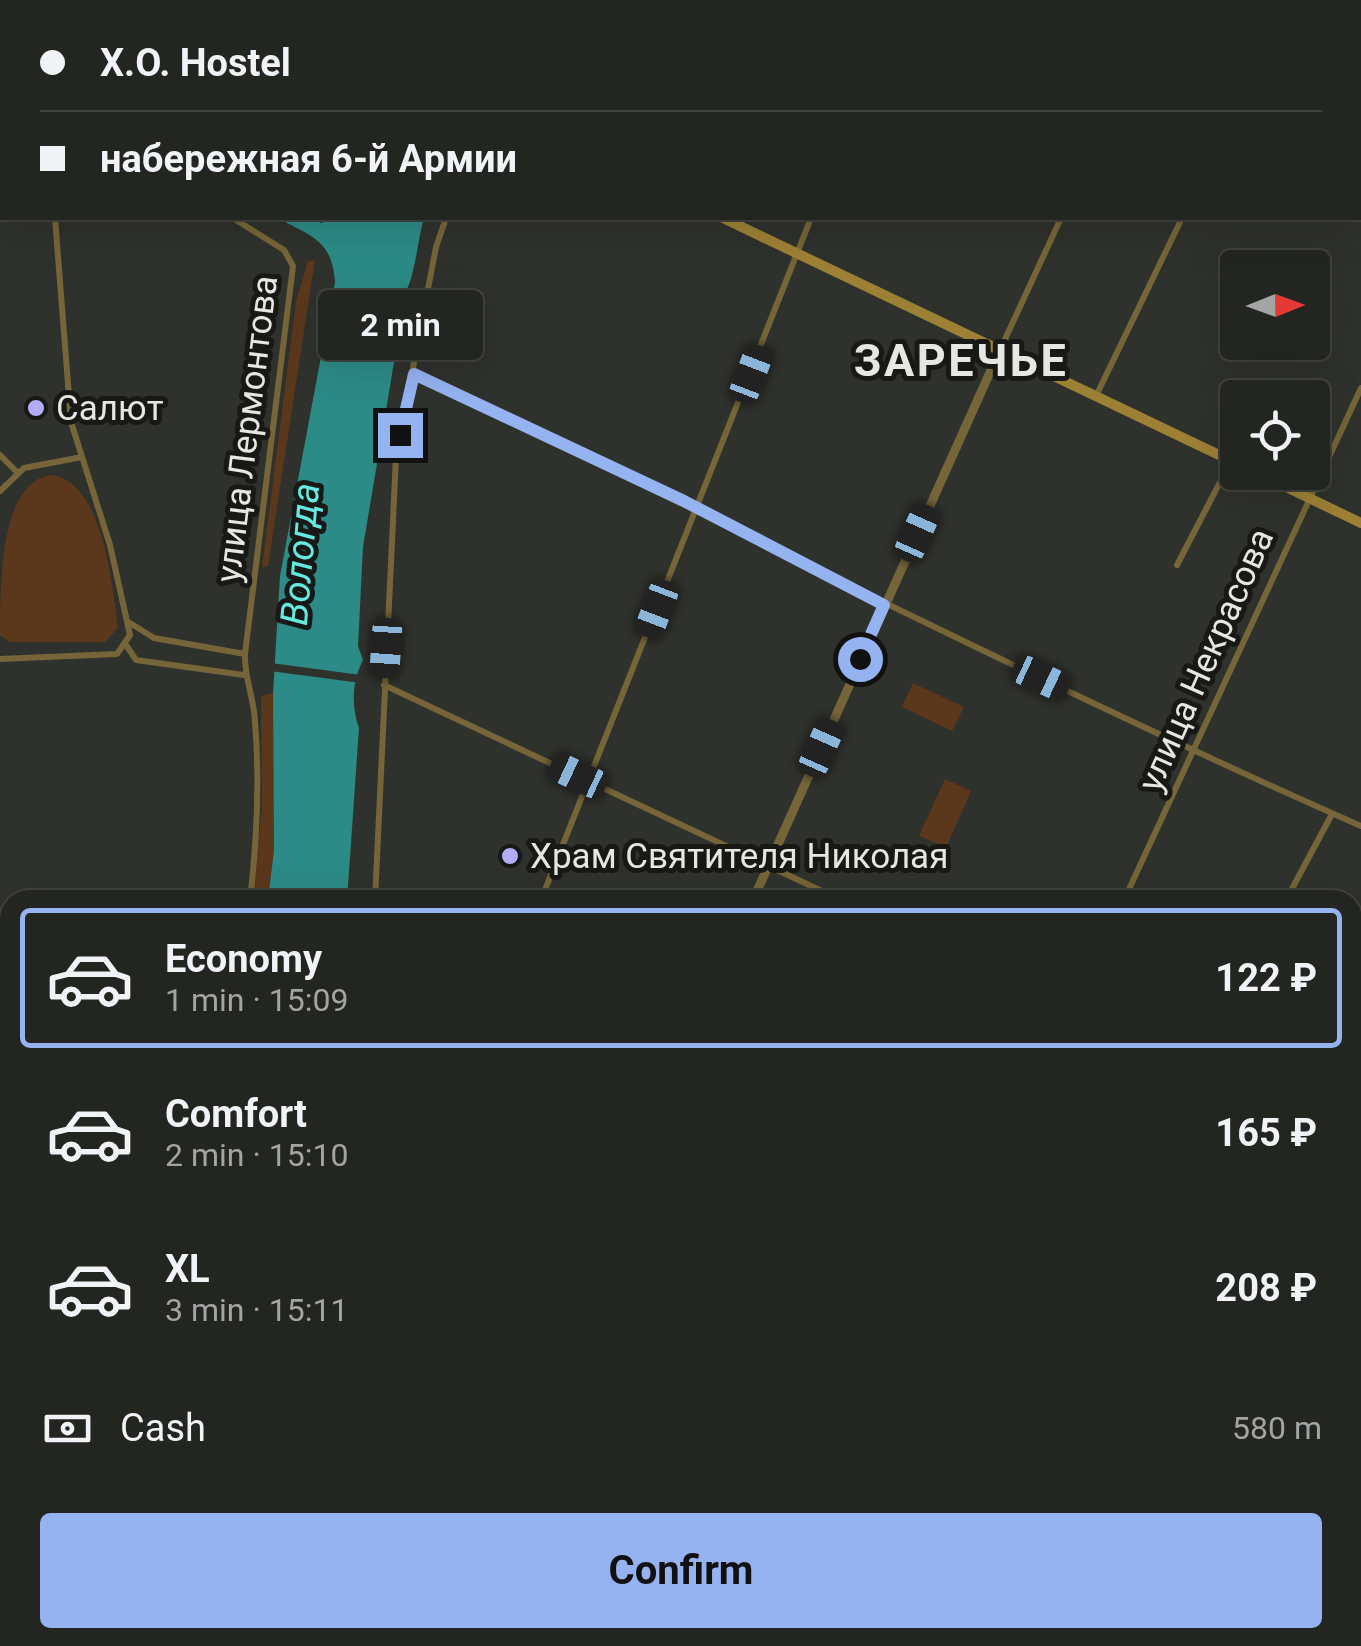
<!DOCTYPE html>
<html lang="en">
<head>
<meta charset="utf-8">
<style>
	:root { --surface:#232521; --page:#2b2d2a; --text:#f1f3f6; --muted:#a3a5a5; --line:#40423f; --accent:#95b2f1 }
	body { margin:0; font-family:Roboto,sans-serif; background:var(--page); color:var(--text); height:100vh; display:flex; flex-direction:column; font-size:38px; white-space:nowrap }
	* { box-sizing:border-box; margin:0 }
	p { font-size:32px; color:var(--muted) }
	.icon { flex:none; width:55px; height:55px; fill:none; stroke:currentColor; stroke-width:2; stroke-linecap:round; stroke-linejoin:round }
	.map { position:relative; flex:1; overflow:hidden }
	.panel { position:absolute; left:0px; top:890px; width:1362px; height:758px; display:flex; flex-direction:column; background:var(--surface); border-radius:30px 30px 0 0; box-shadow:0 10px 40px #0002,0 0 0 2px var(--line) }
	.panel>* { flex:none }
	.guide { position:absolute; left:0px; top:0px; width:1362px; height:220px; box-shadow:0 10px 40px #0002,0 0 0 2px var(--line); display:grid; align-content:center; height:220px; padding:0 40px; background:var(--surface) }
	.needle { width:65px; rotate:89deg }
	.buttons { position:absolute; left:1220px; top:250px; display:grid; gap:20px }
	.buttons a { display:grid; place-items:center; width:110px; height:110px; border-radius:10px; background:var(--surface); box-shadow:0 10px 40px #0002,0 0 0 2px var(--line); font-size:50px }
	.end { position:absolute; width:45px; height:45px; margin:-22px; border:12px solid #95b2f1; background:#111; box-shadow:0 0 0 5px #111 }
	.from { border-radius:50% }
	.bubble { position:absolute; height:70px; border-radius:10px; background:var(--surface); box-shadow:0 10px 40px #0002,0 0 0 2px var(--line); font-size:32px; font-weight:700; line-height:70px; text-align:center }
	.car { position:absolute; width:30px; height:60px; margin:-30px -15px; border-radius:12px; box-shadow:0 0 8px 2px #0007; background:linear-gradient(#222 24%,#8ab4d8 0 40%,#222 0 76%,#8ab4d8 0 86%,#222 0) }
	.guide b { display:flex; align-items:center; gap:35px; height:95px; font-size:38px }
	.guide b+b { border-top:2px solid var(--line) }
	.guide i { width:25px; height:25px; background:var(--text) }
	ul { padding:18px 0 0; list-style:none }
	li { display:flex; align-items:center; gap:30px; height:140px; margin:0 20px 15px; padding:0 20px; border:5px solid transparent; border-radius:10px }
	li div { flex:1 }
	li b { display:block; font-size:38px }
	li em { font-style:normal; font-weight:700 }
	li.current { border-color:var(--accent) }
	li>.icon { width:90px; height:90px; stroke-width:1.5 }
	.pay { display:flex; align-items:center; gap:25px; height:110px; padding:0 40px; font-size:38px }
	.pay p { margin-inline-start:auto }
	.primary-button { display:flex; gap:20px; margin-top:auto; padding:20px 40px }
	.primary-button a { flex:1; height:115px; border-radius:10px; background:var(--accent); color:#111; font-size:40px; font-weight:700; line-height:115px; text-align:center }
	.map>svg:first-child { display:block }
	.green { fill:#5b371c }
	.water { fill:#2c8b86 }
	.pier { fill:#2f312c }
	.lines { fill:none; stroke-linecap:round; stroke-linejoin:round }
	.river { stroke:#2c8b86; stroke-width:14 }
	.pedestrian { stroke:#756538; stroke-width:5 }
	.minor { stroke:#756538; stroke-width:6 }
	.tertiary { stroke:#756538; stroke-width:9 }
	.secondary { stroke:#9c8135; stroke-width:10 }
	.route { stroke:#95b2f1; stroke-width:12 }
	.poi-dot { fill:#b5acf8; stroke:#181916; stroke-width:4 }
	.labels { text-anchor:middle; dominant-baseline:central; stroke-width:10; stroke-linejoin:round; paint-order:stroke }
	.poi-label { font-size:35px; fill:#e6e7e4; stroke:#181916; text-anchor:start }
	.street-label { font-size:35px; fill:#e6e7e4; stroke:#181916 }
	.water-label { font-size:38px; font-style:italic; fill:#65eae1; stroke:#181916 }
	.district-label { font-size:45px; font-weight:bold; letter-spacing:2.5px; fill:#e6e7e4; stroke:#181916 }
</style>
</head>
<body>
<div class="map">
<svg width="1361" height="1646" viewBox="0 0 1361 1646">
	<rect width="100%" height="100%" fill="#2f312c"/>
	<path class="green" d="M315,260L268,566L262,567L296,302L308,261Z
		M53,475C103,484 112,583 118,627L106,642H10L0,635C0,583 0,479 53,475Z
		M913,683L964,707L952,731L902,707Z
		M273,693L274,850L268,900H252L262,807L261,696Z
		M945,779L971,791L946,848L919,836Z
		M200,1638H305L310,1646H205Z
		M888,1638H1075L1071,1646H893Z"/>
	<path class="water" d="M278,218H312L321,223L331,218H424C418,238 415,275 406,291L363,547L358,646L363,660C352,681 351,706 359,728L347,900H268L274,850L273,693L280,576L335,282C332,240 312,237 278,218Z
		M10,1320V1398L0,1402V1325Z"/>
	<path class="pier" d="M271,663L361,675V683L270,671Z"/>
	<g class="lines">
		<path class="river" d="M23,0L26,2"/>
		<path class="pedestrian" d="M47,2L48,0
			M0,78H2"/>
		<path class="minor" d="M904,0L909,2
			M1283,0L1285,2
			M530,2L531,0
			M896,2L897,0
			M1160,2L1162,0
			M0,119L2,121
			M0,190L2,189
			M1360,215H1361
			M233,218L284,250L293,266L245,654C244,678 254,697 255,722C260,782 257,840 250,900
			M1000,350L1061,218
			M413,374C730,524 1041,685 1361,826
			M1096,396L1182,218
			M0,455L17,472
			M0,491L24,468L82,457
			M1177,565L1231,461
			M130,623L154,638L245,654
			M126,645L136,660L244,675
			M0,659L117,654L130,635L110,545L71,422L55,218
			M384,685L841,900
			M375,900L396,457L436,247L446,218
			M541,900L811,218
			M1124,900L1361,388
			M1286,900L1332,814
			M1352,1135L1361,1139
			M0,1161L10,1159
			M0,1211H10
			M1352,1407L1361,1389
			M0,1432L10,1427
			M0,1477L10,1514
			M1352,1559L1361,1563
			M197,1638L202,1646
			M309,1638L314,1646
			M878,1638L883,1646
			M625,1646L640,1638
			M1240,1646L1244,1638"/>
		<path class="tertiary" d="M753,900L1000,350
			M1352,1071L1361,1052
			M49,1646L64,1638
			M1085,1646L1089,1638"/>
		<path class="secondary" d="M116,0L118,2
			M146,0L149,2
			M320,0V2
			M297,2V0
			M723,218L1238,464
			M1255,472L1361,523"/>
	</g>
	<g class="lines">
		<path class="route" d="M400,435L414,374L684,501L884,605L860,659"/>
	</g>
	<g class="poi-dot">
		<circle cx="36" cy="408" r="10"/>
		<circle cx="510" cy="856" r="10"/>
	</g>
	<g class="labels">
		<g class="poi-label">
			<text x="56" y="408">Салют</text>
			<text x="530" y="856">Храм Святителя Николая</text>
		</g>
		<g class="street-label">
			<text transform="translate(247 429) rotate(-83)">улица Лермонтова</text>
			<text transform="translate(1206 660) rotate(-66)">улица Некрасова</text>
		</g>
		<g class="water-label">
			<text transform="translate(300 554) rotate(-85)">Вологда</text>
		</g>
		<g class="district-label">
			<text x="961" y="360">ЗАРЕЧЬЕ</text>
		</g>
	</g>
</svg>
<div class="buttons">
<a><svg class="needle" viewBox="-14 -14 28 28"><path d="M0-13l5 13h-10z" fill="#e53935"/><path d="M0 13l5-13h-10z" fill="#a3a5a5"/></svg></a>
<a><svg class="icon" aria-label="locate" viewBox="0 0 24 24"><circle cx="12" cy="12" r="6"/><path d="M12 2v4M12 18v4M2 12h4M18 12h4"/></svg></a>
</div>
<i class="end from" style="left:860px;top:659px"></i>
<i class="end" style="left:400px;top:435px"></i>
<div class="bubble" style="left:318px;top:290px;width:165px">2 min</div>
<i class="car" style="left:751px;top:374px;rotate:21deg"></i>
<i class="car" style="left:917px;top:533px;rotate:24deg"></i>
<i class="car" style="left:657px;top:609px;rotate:201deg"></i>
<i class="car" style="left:386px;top:648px;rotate:184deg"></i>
<i class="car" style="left:1041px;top:678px;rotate:115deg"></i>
<i class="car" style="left:821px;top:748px;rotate:24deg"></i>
<i class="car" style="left:578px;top:776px;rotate:295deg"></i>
<div class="guide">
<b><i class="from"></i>X.O. Hostel</b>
<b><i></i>набережная 6-й Армии</b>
</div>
<section class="panel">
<ul>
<li class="current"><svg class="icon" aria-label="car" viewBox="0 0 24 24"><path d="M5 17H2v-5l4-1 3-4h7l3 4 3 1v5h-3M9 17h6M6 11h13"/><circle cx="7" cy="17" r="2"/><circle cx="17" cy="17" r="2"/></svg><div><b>Economy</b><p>1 min · 15:09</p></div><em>122 ₽</em></li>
<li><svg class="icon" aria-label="car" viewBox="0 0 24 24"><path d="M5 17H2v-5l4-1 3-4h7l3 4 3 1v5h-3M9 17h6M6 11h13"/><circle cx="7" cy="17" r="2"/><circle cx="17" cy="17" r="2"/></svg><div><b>Comfort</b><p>2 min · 15:10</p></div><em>165 ₽</em></li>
<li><svg class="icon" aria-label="car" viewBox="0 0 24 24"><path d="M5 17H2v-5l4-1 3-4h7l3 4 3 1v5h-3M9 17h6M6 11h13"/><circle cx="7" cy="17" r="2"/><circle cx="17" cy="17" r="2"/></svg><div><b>XL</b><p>3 min · 15:11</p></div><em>208 ₽</em></li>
</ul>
<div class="pay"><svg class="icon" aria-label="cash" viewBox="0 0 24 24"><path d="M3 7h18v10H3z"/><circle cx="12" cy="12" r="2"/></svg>Cash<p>580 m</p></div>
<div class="primary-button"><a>Confirm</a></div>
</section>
</div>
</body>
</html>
